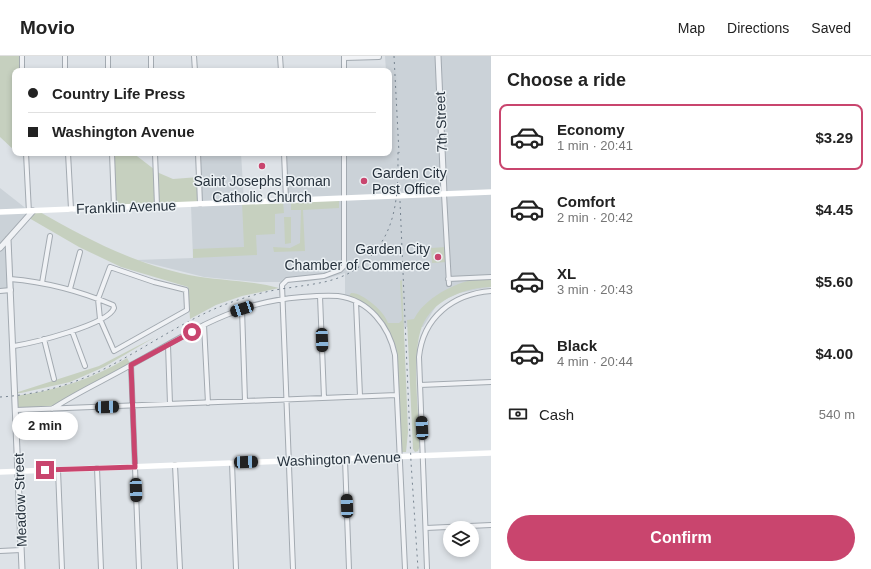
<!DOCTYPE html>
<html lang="en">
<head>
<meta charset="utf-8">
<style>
	:root { --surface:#fff; --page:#f6f6f6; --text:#222; --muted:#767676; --line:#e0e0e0; --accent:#c9456e }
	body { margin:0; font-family:Arial,sans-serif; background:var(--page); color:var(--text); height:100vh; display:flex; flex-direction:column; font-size:15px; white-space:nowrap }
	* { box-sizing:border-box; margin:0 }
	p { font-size:13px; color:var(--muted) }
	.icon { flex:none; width:22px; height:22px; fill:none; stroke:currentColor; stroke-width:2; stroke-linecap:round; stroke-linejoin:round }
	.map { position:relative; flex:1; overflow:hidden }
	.drawer { display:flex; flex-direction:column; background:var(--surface); width:380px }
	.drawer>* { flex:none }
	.top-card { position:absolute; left:12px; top:12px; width:380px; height:88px; border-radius:8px; box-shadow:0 2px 6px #0003; display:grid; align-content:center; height:88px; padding:0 16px; background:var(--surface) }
	.buttons { position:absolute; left:443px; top:465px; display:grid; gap:8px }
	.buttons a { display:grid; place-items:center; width:36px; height:36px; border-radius:50%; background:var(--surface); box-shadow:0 2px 6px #0003; font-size:20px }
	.end { position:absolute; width:18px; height:18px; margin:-9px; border:5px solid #c9456e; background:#fff; box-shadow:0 0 0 2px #fff }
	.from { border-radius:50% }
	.bubble { position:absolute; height:28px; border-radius:14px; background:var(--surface); box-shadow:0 2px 6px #0003; font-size:13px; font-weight:700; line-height:28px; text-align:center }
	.car { position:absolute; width:12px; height:24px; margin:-12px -6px; border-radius:5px; box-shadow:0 0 3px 1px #0007; background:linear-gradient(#222 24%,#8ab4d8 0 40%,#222 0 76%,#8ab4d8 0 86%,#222 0) }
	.top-card b { display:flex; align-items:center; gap:14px; height:38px; font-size:15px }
	.top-card b+b { border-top:1px solid var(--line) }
	.top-card i { width:10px; height:10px; background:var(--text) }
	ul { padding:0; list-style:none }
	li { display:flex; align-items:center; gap:12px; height:66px; margin:0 8px 6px; padding:0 8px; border:2px solid transparent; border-radius:8px }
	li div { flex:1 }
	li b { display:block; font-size:15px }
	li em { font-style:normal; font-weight:700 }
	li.on { border-color:var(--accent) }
	li>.icon { width:36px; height:36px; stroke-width:1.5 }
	h2 { padding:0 16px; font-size:18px; line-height:48px }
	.pay { display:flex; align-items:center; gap:10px; height:44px; padding:0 16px; font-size:15px }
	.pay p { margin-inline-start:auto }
	.cta { display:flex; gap:8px; margin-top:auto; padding:8px 16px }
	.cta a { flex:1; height:46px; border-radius:24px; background:var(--accent); color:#fff; font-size:16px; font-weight:700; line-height:46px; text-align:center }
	header { display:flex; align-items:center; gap:24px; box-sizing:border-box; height:56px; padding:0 20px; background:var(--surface); border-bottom:1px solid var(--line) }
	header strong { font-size:19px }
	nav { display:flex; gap:22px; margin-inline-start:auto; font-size:14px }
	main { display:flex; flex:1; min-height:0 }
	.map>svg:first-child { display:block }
	.built { fill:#cbd2d8 }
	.green { fill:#c6d0bf }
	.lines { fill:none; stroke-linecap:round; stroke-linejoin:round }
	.minor-casing { stroke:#a3aab1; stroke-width:6 }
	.tertiary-casing { stroke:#a3aab1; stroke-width:7 }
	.minor { stroke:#f0f2f5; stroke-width:4 }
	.tertiary { stroke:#f0f2f5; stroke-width:5 }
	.secondary { stroke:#fff; stroke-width:5.5 }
	.rail { stroke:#778490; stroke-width:1; stroke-dasharray:2 4; stroke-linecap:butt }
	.route { stroke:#c9456e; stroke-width:5 }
	.poi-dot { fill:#c9456e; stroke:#ecf1f4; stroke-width:1.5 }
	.labels { text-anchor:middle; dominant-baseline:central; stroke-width:3; stroke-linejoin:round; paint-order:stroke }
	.street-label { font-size:14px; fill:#27323d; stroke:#ecf1f4 }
	.poi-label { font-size:14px; fill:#27323d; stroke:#ecf1f4; text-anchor:start }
</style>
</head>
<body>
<header>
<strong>Movio</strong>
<nav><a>Map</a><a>Directions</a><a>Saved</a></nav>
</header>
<main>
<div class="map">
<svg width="491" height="513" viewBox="0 0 491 513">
	<rect width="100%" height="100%" fill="#dde2e7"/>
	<path class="built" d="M385,0H491V231L459,237L438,247L423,271H385L362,249L345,242V217L329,222L305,226H257L204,221L136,204L193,202L191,149L200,148L198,97H241L244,146L285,144L284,97H389V15H386Z
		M0,132L28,154L29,162L11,184L14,235L0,237Z"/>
	<path class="green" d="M0,0H22V15H15V95L0,81Z
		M112,97H133L159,117L173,123L199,121L201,148L114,152Z
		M339,142V152L303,154L305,195L274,196L273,191L290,192L300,187L301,154H291V144Z
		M283,145L284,157L275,158V178L256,179L257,199L193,202V193L244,191L242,146Z
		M38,155C87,183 133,207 189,219C219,225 249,224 279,232L242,240L216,249L190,263L188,231L121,211L79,191L29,162L28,156Z
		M284,161H291V187L285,188Z
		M446,191L447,206L432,207L431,192Z
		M491,220V231C465,232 437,242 424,266C410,292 419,359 420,390L418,395L415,396L413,393L407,264L414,263C427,238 463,223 491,220Z
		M402,224L408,376L406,396H398L394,293L375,259L350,243L349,240L351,237C362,236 385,256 388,267H399L402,264L400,225Z
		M155,281L104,311L70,326L21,337H15L99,310Z
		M127,302L131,309L55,351L16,354L15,340C55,335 93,323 127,302Z"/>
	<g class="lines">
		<defs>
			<path id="minor" d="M22,0V15
				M65,0V15
				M108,0V15
				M151,0V15
				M194,0L195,15
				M280,0L281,15
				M344,0V15
				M344,2L379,1
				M26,97L29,157
				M68,97L71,153
				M112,97L114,151
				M155,97L157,150
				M198,97L200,148
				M284,97L286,144
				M444,138L449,228
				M110,211L154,226L186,234L187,254L114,295L100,263L98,243Z
				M10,223C46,226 80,235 113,249L114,252C108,269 32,287 14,290
				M448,223L491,221
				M42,227L50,180
				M70,233L80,196
				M0,235L11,234
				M320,240L324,342
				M356,246L360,340
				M242,253L245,345
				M204,269L208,347
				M72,275L85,310
				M44,283L54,323
				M168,289L170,348
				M131,309L139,513
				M420,329L491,326
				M52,353C78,336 105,324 131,309C165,291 198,269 234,256C256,247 278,243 302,241C314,240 326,239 338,240C369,244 389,270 395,299L405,513
				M16,354L397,339
				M345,403L349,513
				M232,407L236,513
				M175,409L180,513
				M97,412L101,513
				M58,414L62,513
				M426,472L491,469
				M0,495L21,494
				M293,513L282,229L287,224L324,220L340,214L344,210V97
				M427,513L419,301C423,261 453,238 491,235"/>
			<path id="tertiary" d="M438,0L444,138
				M8,183L22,513
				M0,192L33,155"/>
		</defs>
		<use href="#minor" class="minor-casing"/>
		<use href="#tertiary" class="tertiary-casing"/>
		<use href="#minor" class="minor"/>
		<use href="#tertiary" class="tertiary"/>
		<path class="secondary" d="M0,156L491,136
			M0,416L491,397"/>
		<path class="rail" d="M394,0L399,97
			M400,145L411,406L418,513
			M0,341C36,339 72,329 104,313C150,290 192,258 241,243C256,238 272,234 288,232C319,227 345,226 368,203C399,173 398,133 398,93"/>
	</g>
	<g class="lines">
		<path class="route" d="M45,414L135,411L131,309L192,276"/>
	</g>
	<g class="poi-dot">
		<circle cx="262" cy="110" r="4"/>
		<circle cx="364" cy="125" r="4"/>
		<circle cx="438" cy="201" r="4"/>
	</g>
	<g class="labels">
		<g class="street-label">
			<text transform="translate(441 66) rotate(-92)">7th Street</text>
			<text transform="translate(126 151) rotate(-2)">Franklin Avenue</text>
			<text transform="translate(339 403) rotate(-2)">Washington Avenue</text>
			<text transform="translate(20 444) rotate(-92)">Meadow Street</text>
		</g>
		<g class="poi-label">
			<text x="372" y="117">Garden City<tspan x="372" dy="16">Post Office</tspan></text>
			<text x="262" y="125" text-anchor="middle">Saint Josephs Roman<tspan x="262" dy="16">Catholic Church</tspan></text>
			<text x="430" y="193" text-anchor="end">Garden City<tspan x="430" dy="16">Chamber of Commerce</tspan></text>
		</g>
	</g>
</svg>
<div class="buttons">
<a><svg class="icon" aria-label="layers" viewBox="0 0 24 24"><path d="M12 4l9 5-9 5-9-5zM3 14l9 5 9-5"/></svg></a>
</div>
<i class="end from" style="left:192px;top:276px"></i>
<i class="end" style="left:45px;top:414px"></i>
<div class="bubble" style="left:12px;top:356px;width:66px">2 min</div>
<i class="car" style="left:242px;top:253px;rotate:252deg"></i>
<i class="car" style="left:322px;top:284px;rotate:178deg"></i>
<i class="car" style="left:107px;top:351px;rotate:88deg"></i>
<i class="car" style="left:422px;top:372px;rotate:357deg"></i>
<i class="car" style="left:246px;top:406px;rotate:88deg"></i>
<i class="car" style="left:136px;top:434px;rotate:178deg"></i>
<i class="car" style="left:347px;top:450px;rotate:358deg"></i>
<div class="top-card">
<b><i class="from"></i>Country Life Press</b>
<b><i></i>Washington Avenue</b>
</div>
</div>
<section class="drawer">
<h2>Choose a ride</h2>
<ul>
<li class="on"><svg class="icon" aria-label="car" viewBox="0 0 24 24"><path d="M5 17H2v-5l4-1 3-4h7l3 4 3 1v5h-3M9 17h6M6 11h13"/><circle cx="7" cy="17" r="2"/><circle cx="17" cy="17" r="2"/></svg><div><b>Economy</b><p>1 min · 20:41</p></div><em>$3.29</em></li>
<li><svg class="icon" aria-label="car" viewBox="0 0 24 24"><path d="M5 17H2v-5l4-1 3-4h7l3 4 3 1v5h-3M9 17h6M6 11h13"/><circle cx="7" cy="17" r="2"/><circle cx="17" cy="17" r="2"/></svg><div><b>Comfort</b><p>2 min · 20:42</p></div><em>$4.45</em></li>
<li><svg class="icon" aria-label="car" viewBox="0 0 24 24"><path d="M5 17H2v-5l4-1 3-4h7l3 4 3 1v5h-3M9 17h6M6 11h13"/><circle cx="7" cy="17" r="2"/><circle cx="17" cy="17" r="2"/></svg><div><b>XL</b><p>3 min · 20:43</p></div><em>$5.60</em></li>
<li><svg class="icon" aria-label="car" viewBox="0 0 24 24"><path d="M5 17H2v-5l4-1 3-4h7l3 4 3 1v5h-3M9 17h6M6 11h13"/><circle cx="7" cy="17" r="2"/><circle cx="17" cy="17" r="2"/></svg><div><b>Black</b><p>4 min · 20:44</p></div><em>$4.00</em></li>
</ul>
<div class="pay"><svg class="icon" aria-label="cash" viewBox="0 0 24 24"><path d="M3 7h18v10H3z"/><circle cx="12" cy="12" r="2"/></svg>Cash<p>540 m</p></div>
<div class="cta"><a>Confirm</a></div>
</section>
</main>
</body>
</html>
